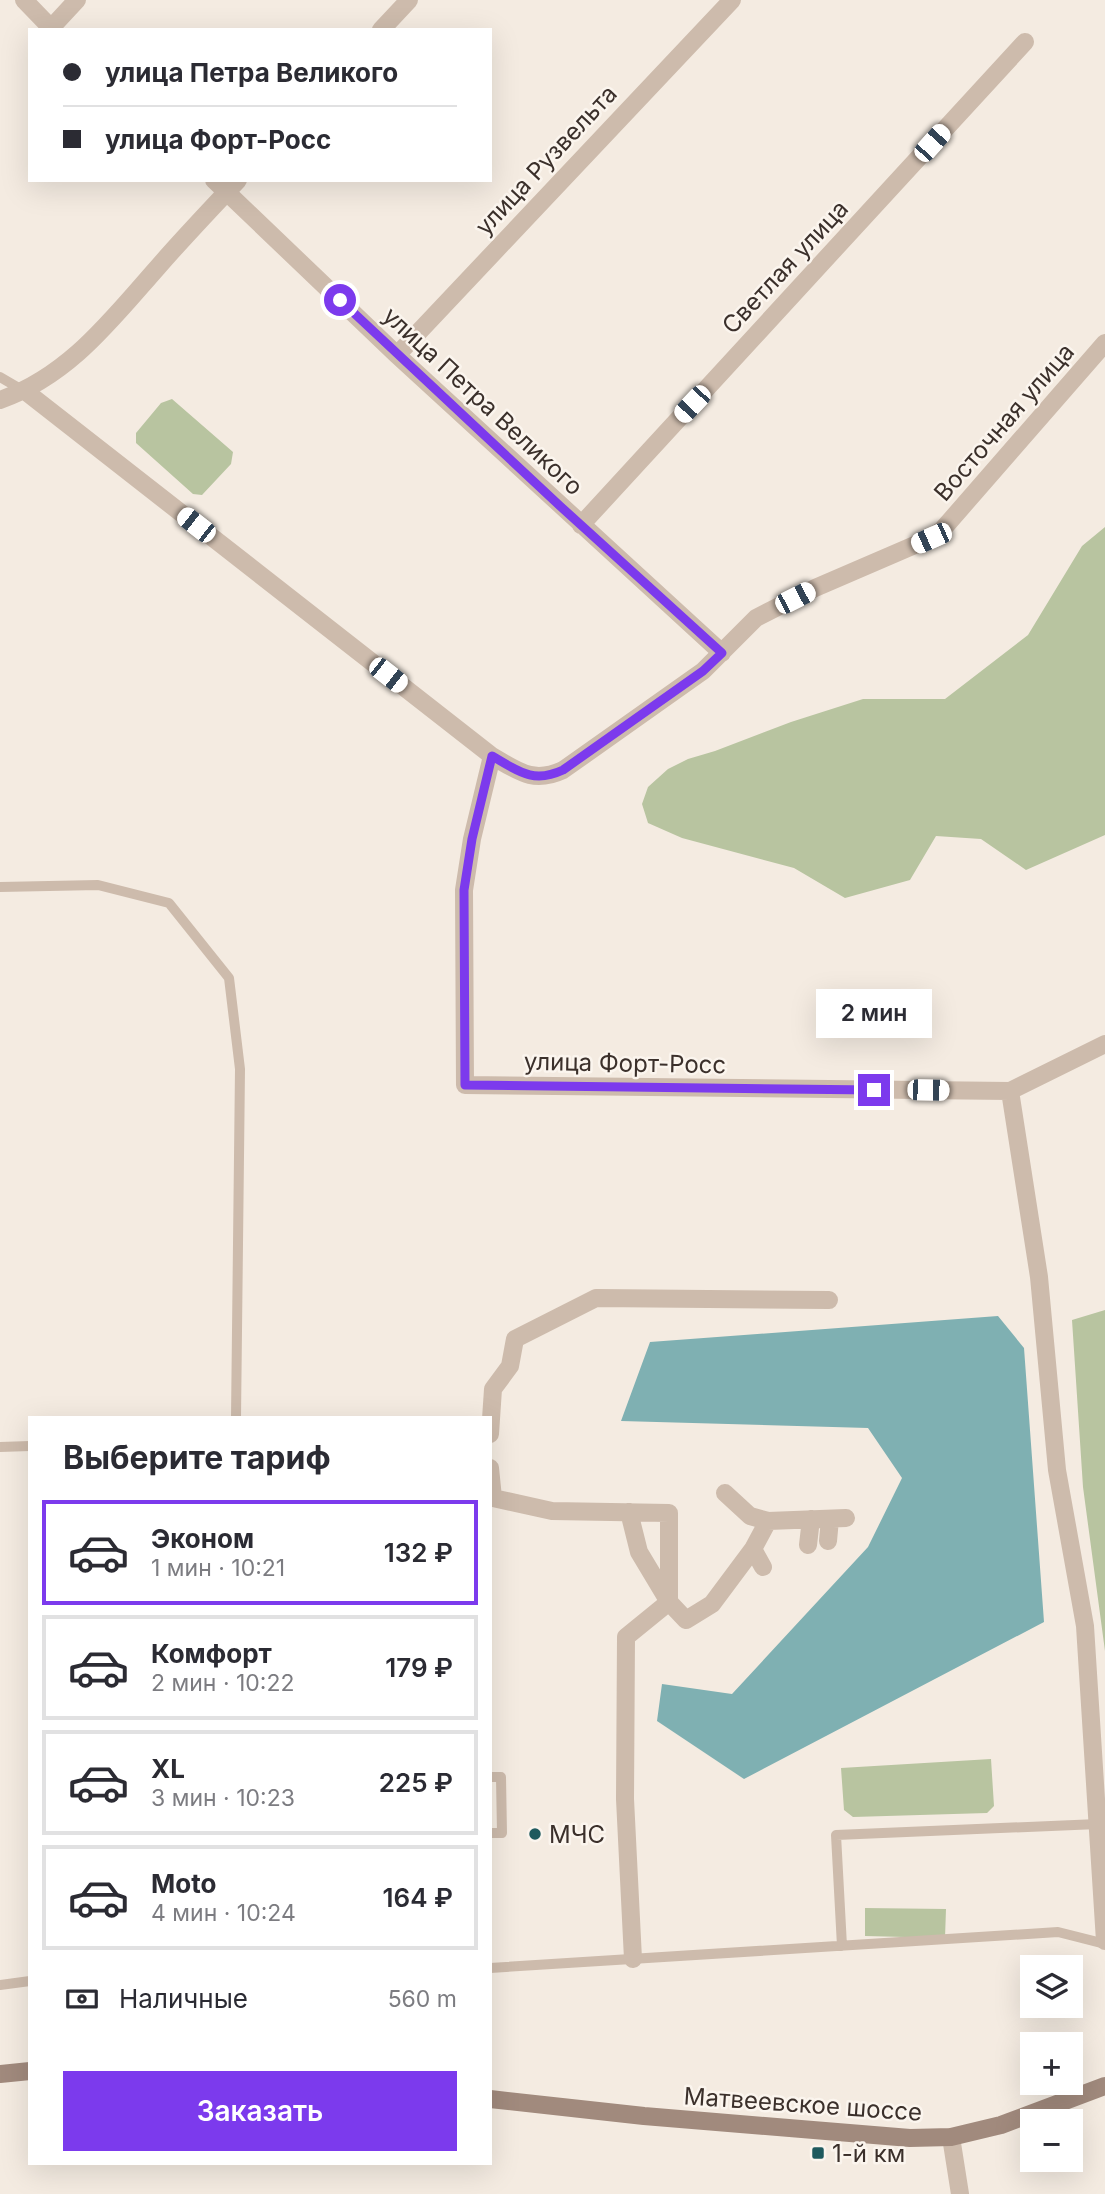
<!DOCTYPE html>
<html lang="ru">
<head>
<meta charset="utf-8">
<style>
	:root { --surface:#fff; --page:#f7f7f7; --text:#2b2b33; --muted:#7c7c81; --line:#e1e1e2; --accent:#7c3aed }
	body { margin:0; font-family:Inter,sans-serif; background:var(--page); color:var(--text); height:100vh; display:flex; flex-direction:column; font-size:26px; white-space:nowrap }
	* { box-sizing:border-box; margin:0 }
	p { font-size:23px; color:var(--muted) }
	.icon { flex:none; width:38px; height:38px; fill:none; stroke:currentColor; stroke-width:2; stroke-linecap:round; stroke-linejoin:round }
	.map { position:relative; flex:1; overflow:hidden }
	.drawer { position:absolute; left:28px; top:1416px; width:464px; height:749px; display:flex; flex-direction:column; background:var(--surface); border-radius:0px; box-shadow:0 7px 28px #0002 }
	.drawer>* { flex:none }
	.top-card { position:absolute; left:28px; top:28px; width:464px; height:154px; border-radius:0px; box-shadow:0 7px 28px #0002; display:grid; align-content:center; height:154px; padding:0 35px; background:var(--surface) }
	.controls { position:absolute; left:1020px; top:1955px; display:grid; gap:14px }
	.controls a { display:grid; place-items:center; width:63px; height:63px; border-radius:0px; background:var(--surface); box-shadow:0 7px 28px #0002; font-size:35px }
	.end { position:absolute; width:32px; height:32px; margin:-16px; border:9px solid #7c3aed; background:#fff; box-shadow:0 0 0 4px #fff }
	.from { border-radius:50% }
	.bubble { position:absolute; height:49px; border-radius:0px; background:var(--surface); box-shadow:0 7px 28px #0002; font-size:23px; font-weight:600; line-height:49px; text-align:center }
	.car { position:absolute; width:21px; height:42px; margin:-21px -10px; border-radius:9px; box-shadow:0 0 5px 2px #0007; background:linear-gradient(#fff 24%,#345 0 40%,#fff 0 76%,#345 0 86%,#fff 0) }
	.top-card b { display:flex; align-items:center; gap:24px; height:66px; font-size:26px }
	.top-card b+b { border-top:2px solid var(--line) }
	.top-card i { width:18px; height:18px; background:var(--text) }
	ul { padding:0; list-style:none }
	li { display:flex; align-items:center; gap:21px; height:105px; margin:0 14px 10px; padding:0 21px; border:4px solid var(--line); border-radius:0px }
	li div { flex:1 }
	li b { display:block; font-size:26px }
	li em { font-style:normal; font-weight:600 }
	li.active { border-color:var(--accent) }
	li>.icon { width:63px; height:63px; stroke-width:1.5 }
	h2 { padding:0 35px; font-size:32px; line-height:84px }
	.pay { display:flex; align-items:center; gap:18px; height:77px; padding:0 35px; font-size:26px }
	.pay p { margin-inline-start:auto }
	.action { display:flex; gap:14px; margin-top:auto; padding:14px 35px }
	.action a { flex:1; height:80px; border-radius:0px; background:var(--accent); color:#fff; font-size:28px; font-weight:600; line-height:80px; text-align:center }
	.map>svg:first-child { display:block }
	.green { fill:#b8c4a0 }
	.water { fill:#7fb0b2 }
	.lines { fill:none; stroke-linecap:round; stroke-linejoin:round }
	.lane { stroke:#cdbbac; stroke-width:10 }
	.street { stroke:#cdbbac; stroke-width:18 }
	.secondary { stroke:#a18a7d; stroke-width:18 }
	.route { stroke:#7c3aed; stroke-width:9 }
	.poi-dot { fill:#1f5a5e; stroke:#fbf5ee; stroke-width:2.5 }
	.labels { text-anchor:middle; dominant-baseline:central; stroke-width:5; stroke-linejoin:round; paint-order:stroke }
	.street-label { font-size:24px; fill:#3b302b; stroke:#fbf5ee }
	.poi-label { font-size:24px; fill:#3b302b; stroke:#fbf5ee; text-anchor:start }
</style>
</head>
<body>
<div class="map">
<svg width="1105" height="2194" viewBox="0 0 1105 2194">
	<rect width="100%" height="100%" fill="#f4ebe1"/>
	<path class="green" d="M172,399L233,452L231,464L202,495L193,494L136,443V433L161,403Z
		M1105,527V835L1026,870L981,839L936,836L910,880L845,898L794,868L682,838L648,823L642,804L648,787L668,769L688,759L715,751L791,722L863,699H945L1028,635L1082,546Z
		M1105,1310V1651L1083,1487L1072,1320Z
		M991,1759L994,1806L987,1813L853,1817L844,1810L841,1768Z
		M865,1908L946,1909L945,1938L865,1936Z"/>
	<path class="water" d="M998,1316L1024,1348L1044,1622L744,1779L657,1721L662,1684L732,1694L868,1547L902,1478L868,1428L621,1421L650,1342Z"/>
	<g class="lines">
		<path class="lane" d="M0,377L24,391
			M0,887L98,885L169,903L229,978L240,1069L236,1418
			M0,1447L30,1446
			M490,1777H501L502,1833H490
			M842,1946L836,1835L1098,1824
			M490,1968L1058,1932L1105,1944
			M0,1985L30,1981"/>
		<path class="street" d="M24,0L53,30
			M51,28L77,0
			M381,30L409,0
			M214,180L397,355L722,653
			M397,355L732,0
			M25,391L492,756C518,771 533,784 563,770L703,671L756,618L815,588L931,538L942,530L1105,343
			M0,400C69,376 111,320 158,267C184,237 211,209 238,180
			M581,525L1025,42
			M492,756L472,839L464,890L465,1085L1010,1091L1105,1044
			M1010,1091L1039,1277L1057,1470L1085,1626L1105,1941
			M490,1434L493,1389L510,1366L515,1339L596,1298L829,1300
			M490,1468L493,1498L552,1511L669,1513V1602
			M725,1493L750,1516L768,1521
			M629,1512L639,1552L669,1602
			M828,1541L830,1519
			M808,1545L811,1519
			M753,1549L763,1567
			M633,1959L625,1799L626,1637L669,1602L686,1620L712,1604L753,1549L768,1521L846,1518
			M951,2137L960,2194"/>
		<path class="secondary" d="M0,2074L30,2071
			M490,2099L644,2116L910,2138L951,2137L1001,2125L1105,2086"/>
	</g>
	<g class="lines">
		<path class="route" d="M340,300L560,506L722,653L703,671L563,770C533,784 518,771 492,756L472,839L464,890L465,1085L874,1090"/>
	</g>
	<g class="poi-dot">
		<circle cx="535" cy="1834" r="7"/>
		<rect x="811" y="2146" width="14" height="14" rx="3.5"/>
	</g>
	<g class="labels">
		<g class="street-label">
			<text transform="translate(546 160) rotate(-47)">улица Рузвельта</text>
			<text transform="translate(785 267) rotate(-47)">Светлая улица</text>
			<text transform="translate(483 401) rotate(43)">улица Петра Великого</text>
			<text transform="translate(1004 422) rotate(-49)">Восточная улица</text>
			<text transform="translate(625 1063) rotate(1)">улица Форт-Росс</text>
			<text transform="translate(803 2104) rotate(4)">Матвеевское шоссе</text>
		</g>
		<g class="poi-label">
			<text x="549" y="1834">МЧС</text>
			<text x="832" y="2153">1-й км</text>
		</g>
	</g>
</svg>
<div class="controls">
<a><svg class="icon" aria-label="layers" viewBox="0 0 24 24"><path d="M12 4l9 5-9 5-9-5zM3 14l9 5 9-5"/></svg></a>
<a>+</a>
<a>−</a>
</div>
<i class="end from" style="left:340px;top:300px"></i>
<i class="end" style="left:874px;top:1090px"></i>
<div class="bubble" style="left:816px;top:989px;width:116px">2 мин</div>
<i class="car" style="left:932px;top:143px;rotate:42deg"></i>
<i class="car" style="left:692px;top:404px;rotate:223deg"></i>
<i class="car" style="left:196px;top:525px;rotate:308deg"></i>
<i class="car" style="left:931px;top:538px;rotate:246deg"></i>
<i class="car" style="left:795px;top:598px;rotate:63deg"></i>
<i class="car" style="left:388px;top:675px;rotate:128deg"></i>
<i class="car" style="left:928px;top:1090px;rotate:91deg"></i>
<div class="top-card">
<b><i class="from"></i>улица Петра Великого</b>
<b><i></i>улица Форт-Росс</b>
</div>
<section class="drawer">
<h2>Выберите тариф</h2>
<ul>
<li class="active"><svg class="icon" aria-label="car" viewBox="0 0 24 24"><path d="M5 17H2v-5l4-1 3-4h7l3 4 3 1v5h-3M9 17h6M6 11h13"/><circle cx="7" cy="17" r="2"/><circle cx="17" cy="17" r="2"/></svg><div><b>Эконом</b><p>1 мин · 10:21</p></div><em>132 ₽</em></li>
<li><svg class="icon" aria-label="car" viewBox="0 0 24 24"><path d="M5 17H2v-5l4-1 3-4h7l3 4 3 1v5h-3M9 17h6M6 11h13"/><circle cx="7" cy="17" r="2"/><circle cx="17" cy="17" r="2"/></svg><div><b>Комфорт</b><p>2 мин · 10:22</p></div><em>179 ₽</em></li>
<li><svg class="icon" aria-label="car" viewBox="0 0 24 24"><path d="M5 17H2v-5l4-1 3-4h7l3 4 3 1v5h-3M9 17h6M6 11h13"/><circle cx="7" cy="17" r="2"/><circle cx="17" cy="17" r="2"/></svg><div><b>XL</b><p>3 мин · 10:23</p></div><em>225 ₽</em></li>
<li><svg class="icon" aria-label="car" viewBox="0 0 24 24"><path d="M5 17H2v-5l4-1 3-4h7l3 4 3 1v5h-3M9 17h6M6 11h13"/><circle cx="7" cy="17" r="2"/><circle cx="17" cy="17" r="2"/></svg><div><b>Moto</b><p>4 мин · 10:24</p></div><em>164 ₽</em></li>
</ul>
<div class="pay"><svg class="icon" aria-label="cash" viewBox="0 0 24 24"><path d="M3 7h18v10H3z"/><circle cx="12" cy="12" r="2"/></svg>Наличные<p>560 m</p></div>
<div class="action"><a>Заказать</a></div>
</section>
</div>
</body>
</html>
